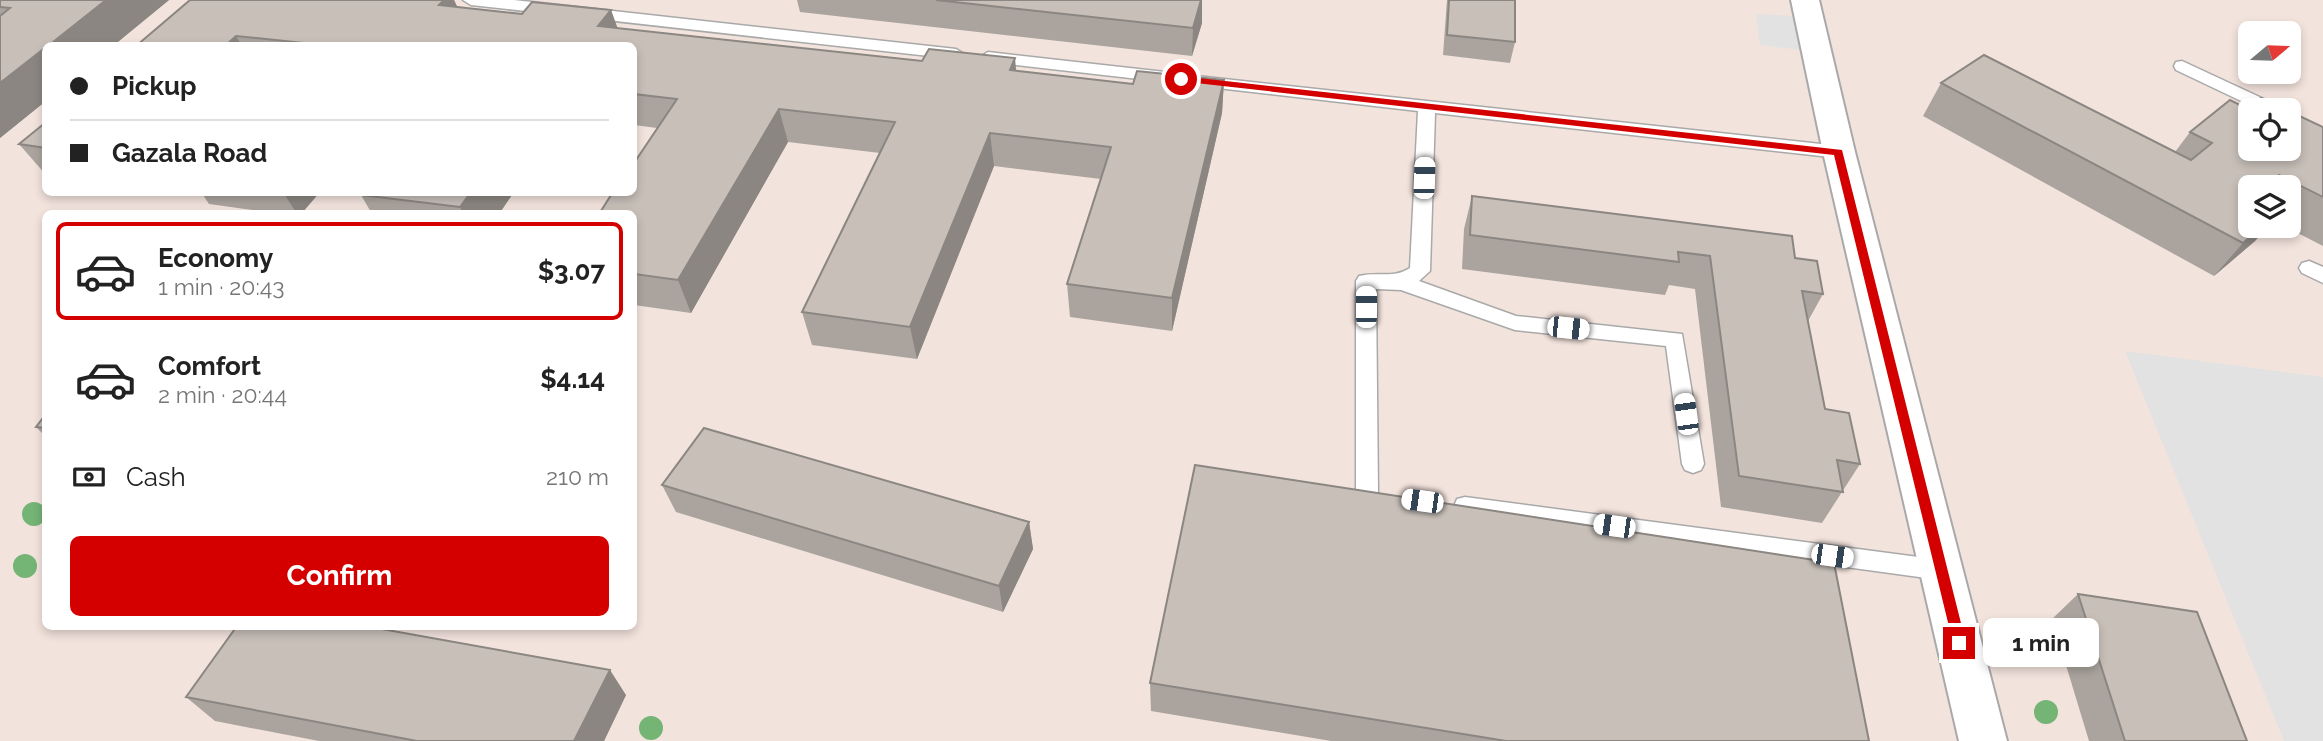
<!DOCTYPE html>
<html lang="en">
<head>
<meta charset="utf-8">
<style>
	:root { --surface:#fff; --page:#f6f6f6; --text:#222; --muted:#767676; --line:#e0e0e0; --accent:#d40000 }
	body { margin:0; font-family:Raleway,sans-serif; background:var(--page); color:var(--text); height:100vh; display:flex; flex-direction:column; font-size:26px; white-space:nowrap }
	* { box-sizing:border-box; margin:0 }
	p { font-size:23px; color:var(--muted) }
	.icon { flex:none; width:38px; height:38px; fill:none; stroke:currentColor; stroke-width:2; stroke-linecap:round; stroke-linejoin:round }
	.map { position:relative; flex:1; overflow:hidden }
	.panel { position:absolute; left:42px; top:210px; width:595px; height:420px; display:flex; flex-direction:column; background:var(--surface); border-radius:10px; box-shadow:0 4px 10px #0003 }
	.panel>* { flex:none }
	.guide { position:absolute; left:42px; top:42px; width:595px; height:154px; border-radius:10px; box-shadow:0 4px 10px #0003; display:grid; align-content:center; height:154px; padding:0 28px; background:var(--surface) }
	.needle { width:46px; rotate:71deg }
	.buttons { position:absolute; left:2238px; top:21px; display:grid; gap:14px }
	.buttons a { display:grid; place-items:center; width:63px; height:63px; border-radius:10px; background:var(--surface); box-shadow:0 4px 10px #0003; font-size:35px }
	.end { position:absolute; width:32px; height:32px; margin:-16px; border:9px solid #d40000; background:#fff; box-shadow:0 0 0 4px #fff }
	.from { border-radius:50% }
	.bubble { position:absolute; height:49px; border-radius:10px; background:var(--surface); box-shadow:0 4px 10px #0003; font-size:23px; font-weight:700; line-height:49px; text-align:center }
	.car { position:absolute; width:21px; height:42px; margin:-21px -10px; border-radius:9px; box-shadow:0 0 5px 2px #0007; background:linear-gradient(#fff 24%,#345 0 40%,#fff 0 76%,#345 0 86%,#fff 0) }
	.guide b { display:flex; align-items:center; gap:24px; height:66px; font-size:26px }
	.guide b+b { border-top:2px solid var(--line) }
	.guide i { width:18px; height:18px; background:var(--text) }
	ul { padding:12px 0 0; list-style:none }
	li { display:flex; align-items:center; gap:21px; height:98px; margin:0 14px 10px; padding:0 14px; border:4px solid transparent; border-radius:10px }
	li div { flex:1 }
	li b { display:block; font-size:26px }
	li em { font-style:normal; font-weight:700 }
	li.current { border-color:var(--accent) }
	li>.icon { width:63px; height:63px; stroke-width:1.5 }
	.pay { display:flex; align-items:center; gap:18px; height:77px; padding:0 28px; font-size:26px }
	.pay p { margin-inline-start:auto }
	.cta { display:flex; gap:14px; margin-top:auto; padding:14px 28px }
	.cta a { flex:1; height:80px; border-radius:10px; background:var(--accent); color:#fff; font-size:28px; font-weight:700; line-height:80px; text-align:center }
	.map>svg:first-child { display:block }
	.military { fill:#f3e3dd; fill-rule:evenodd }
	.parking { fill:#e2e2e2 }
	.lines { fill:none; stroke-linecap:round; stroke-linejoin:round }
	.service-casing { stroke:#a9a9a9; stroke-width:3 }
	.minor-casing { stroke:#a9a9a9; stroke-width:4 }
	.service { fill:#fff; fill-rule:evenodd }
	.minor { fill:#fff; fill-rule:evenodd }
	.tree { fill:#74b475 }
	.wall { fill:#aba49e }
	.shaded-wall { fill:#8b8681 }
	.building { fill:#c7bfb8; stroke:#8b8681; stroke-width:2 }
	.route { fill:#d40000 }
</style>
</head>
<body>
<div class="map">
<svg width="2323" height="741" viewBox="0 0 2323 741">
	<rect width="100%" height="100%" fill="#f2efe9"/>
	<path class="military" d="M0,0H2323V741H0ZM2250,33H2289V72H2250ZM46,46H634V192H46ZM2250,110H2289V149H2250ZM2250,187H2289V226H2250ZM46,214H634V626H46Z"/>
	<path class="parking" d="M1756,14L1809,17L1817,52L1760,45Z
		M2125,351L2323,377V741H2284Z"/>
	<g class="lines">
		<defs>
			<path id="service" d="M463,0H514L956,49L964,54L956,59L471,5Z
				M988,52L1165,72L1173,77L1165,82L982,61L980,57Z
				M2182,61L2279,106L2282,110H2260L2176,70L2174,66L2176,62Z
				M1197,76L1839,146L1848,152L1839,158L1435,113L1430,271L1419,281L1516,316L1682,334L1704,464L1701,470L1693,473L1685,470L1682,464L1666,346L1515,330L1401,290L1376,289L1378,493L1375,500L1367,502L1359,500L1356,493V281L1359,276C1378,271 1393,279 1410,268L1418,111L1191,85L1189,81L1191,77Z
				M2309,261L2323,267V283L2302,273L2299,268L2302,263Z
				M1465,497L1941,560L1949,563L1953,570L1949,577L1941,580L1465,515L1457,513L1454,506L1457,499Z"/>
			<path id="minor" d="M1791,0H1819L1855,152L2007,741H1959L1823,152Z"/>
		</defs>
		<use href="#service" class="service-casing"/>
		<use href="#minor" class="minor-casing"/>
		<use href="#service" class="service"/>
		<use href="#minor" class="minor"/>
	</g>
	<g class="tree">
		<circle cx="34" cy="514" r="12"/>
		<circle cx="25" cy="566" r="12"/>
		<circle cx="2046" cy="712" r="12"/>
		<circle cx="651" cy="728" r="12"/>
	</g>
	<path class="wall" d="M0,0H169L0,138Z
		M190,0H454L457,7L522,14L611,10L617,28L1133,84L1224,80L1222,113L1172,331L1070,317L1067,284L1101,179L994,166L917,359L812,345L802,312L880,153L788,142L691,313L634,305V214L657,128L634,125V46H136Z
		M797,0H1202V23L1192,56L800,12Z
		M1447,0H1515V42L1510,63L1443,55Z
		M1941,83L2175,152L2190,132L2248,109L2323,127V246L2284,226H2289V187H2250V226H2268L2255,241L2214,276L1923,116Z
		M46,122V175L19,144Z
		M201,192H320L301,214H281L209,204Z
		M363,192H514L499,214H372L361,195Z
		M1472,196L1795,258L1823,294L1808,321L1825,409L1860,464L1822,523L1721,507L1695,289L1669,285L1665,295L1462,269L1464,229Z
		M46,414V437L36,427Z
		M662,485L1029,522L1033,549L1003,612L676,512Z
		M2078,594L2247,741H2089L2052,619Z
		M1150,683L1869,741H1331L1151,711Z
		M626,695L604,741H319L215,721L186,697Z"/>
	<path class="shaded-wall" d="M106,0H169L113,46H48Z
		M444,0H454L466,25L439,5Z
		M1201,0H1202V23L1192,56L1193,28Z
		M611,10L623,43L598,26Z
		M236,36L242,46H225Z
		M46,47V101L0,138V83Z
		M1015,58L1018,91L1010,70Z
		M1224,80L1222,113L1172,331V298Z
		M779,109L788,142L691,313L678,280Z
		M990,133L994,166L917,359L910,327Z
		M283,192H320L301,214H297Z
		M471,192H514L499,214H463L460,207Z
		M2263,226H2268L2255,241L2214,276L2243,243Z
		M1029,522L1033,549L1003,612L999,586Z
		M610,670L626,695L604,741H574Z"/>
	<path class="building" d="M0,0H106L48,46H46V47L0,83V16L10,8L0,7Z
		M190,0H444L439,5L522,14L532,2L611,10L598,26L922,61L929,49L1015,58L1010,70L1133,84L1137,71L1224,80L1172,298L1067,284L1111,147L990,133L910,327L802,312L895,122L779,109L678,280L634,274V214H599L613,192H634V163L677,99L634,94V46H313L314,44L236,36L225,46H136Z
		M936,0H1201L1193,28Z
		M1449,0H1515V42L1447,35Z
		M1984,55L2191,160L2212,143L2190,132L2230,100L2248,109L2261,98L2287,110H2250V149H2289V111L2323,127V197L2279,175L2266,187H2250V226H2263L2243,243L1941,83Z
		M46,122V148L19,144Z
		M363,192H471L460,207L361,195Z
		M1472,196L1792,236L1795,258L1817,261L1823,294L1802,291L1825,409L1849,413L1860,464L1837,460L1843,492L1739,476L1710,256L1678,252L1679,262L1470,235Z
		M46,414V428L36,427Z
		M704,428L1029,522L999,586L662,485Z
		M1195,465L1834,563L1869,741H1506L1150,683Z
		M2078,594L2197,612L2247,741H2125Z
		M237,626H365L610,670L574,741H417L186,697Z"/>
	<path class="route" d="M1181,76L1842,150L1966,643L1964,648L1959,649L1953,643L1834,155L1178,81L1177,79Z"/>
</svg>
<div class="buttons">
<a><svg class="needle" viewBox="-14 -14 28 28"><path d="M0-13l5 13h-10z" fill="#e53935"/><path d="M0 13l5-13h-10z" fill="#767676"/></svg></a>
<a><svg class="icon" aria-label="locate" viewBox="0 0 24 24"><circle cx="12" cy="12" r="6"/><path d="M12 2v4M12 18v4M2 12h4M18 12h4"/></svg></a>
<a><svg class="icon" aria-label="layers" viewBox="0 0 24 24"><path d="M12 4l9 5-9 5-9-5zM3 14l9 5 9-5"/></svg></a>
</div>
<i class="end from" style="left:1181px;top:79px"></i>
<i class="end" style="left:1959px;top:643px"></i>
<div class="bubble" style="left:1983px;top:618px;width:116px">1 min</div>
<i class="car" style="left:1424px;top:178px;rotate:2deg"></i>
<i class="car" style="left:1366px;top:307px;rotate:0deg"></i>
<i class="car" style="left:1568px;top:328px;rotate:96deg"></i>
<i class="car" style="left:1686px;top:414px;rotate:352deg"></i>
<i class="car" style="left:1422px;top:501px;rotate:278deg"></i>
<i class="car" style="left:1614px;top:526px;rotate:278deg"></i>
<i class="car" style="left:1832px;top:556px;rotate:98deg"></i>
<div class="guide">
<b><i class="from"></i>Pickup</b>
<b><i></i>Gazala Road</b>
</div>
<section class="panel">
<ul>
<li class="current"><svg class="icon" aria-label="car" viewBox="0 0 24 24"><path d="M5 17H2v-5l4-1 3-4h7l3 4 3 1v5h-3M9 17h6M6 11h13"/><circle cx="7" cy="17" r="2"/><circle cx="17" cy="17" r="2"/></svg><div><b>Economy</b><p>1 min · 20:43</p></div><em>$3.07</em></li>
<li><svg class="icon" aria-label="car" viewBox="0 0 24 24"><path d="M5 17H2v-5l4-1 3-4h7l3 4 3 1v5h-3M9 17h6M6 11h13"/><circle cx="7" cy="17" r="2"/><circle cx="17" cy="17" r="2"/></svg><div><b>Comfort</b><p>2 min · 20:44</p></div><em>$4.14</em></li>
</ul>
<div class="pay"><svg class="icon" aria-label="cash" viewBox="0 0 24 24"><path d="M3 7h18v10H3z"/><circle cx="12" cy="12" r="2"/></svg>Cash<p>210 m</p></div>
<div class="cta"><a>Confirm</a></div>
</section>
</div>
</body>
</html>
